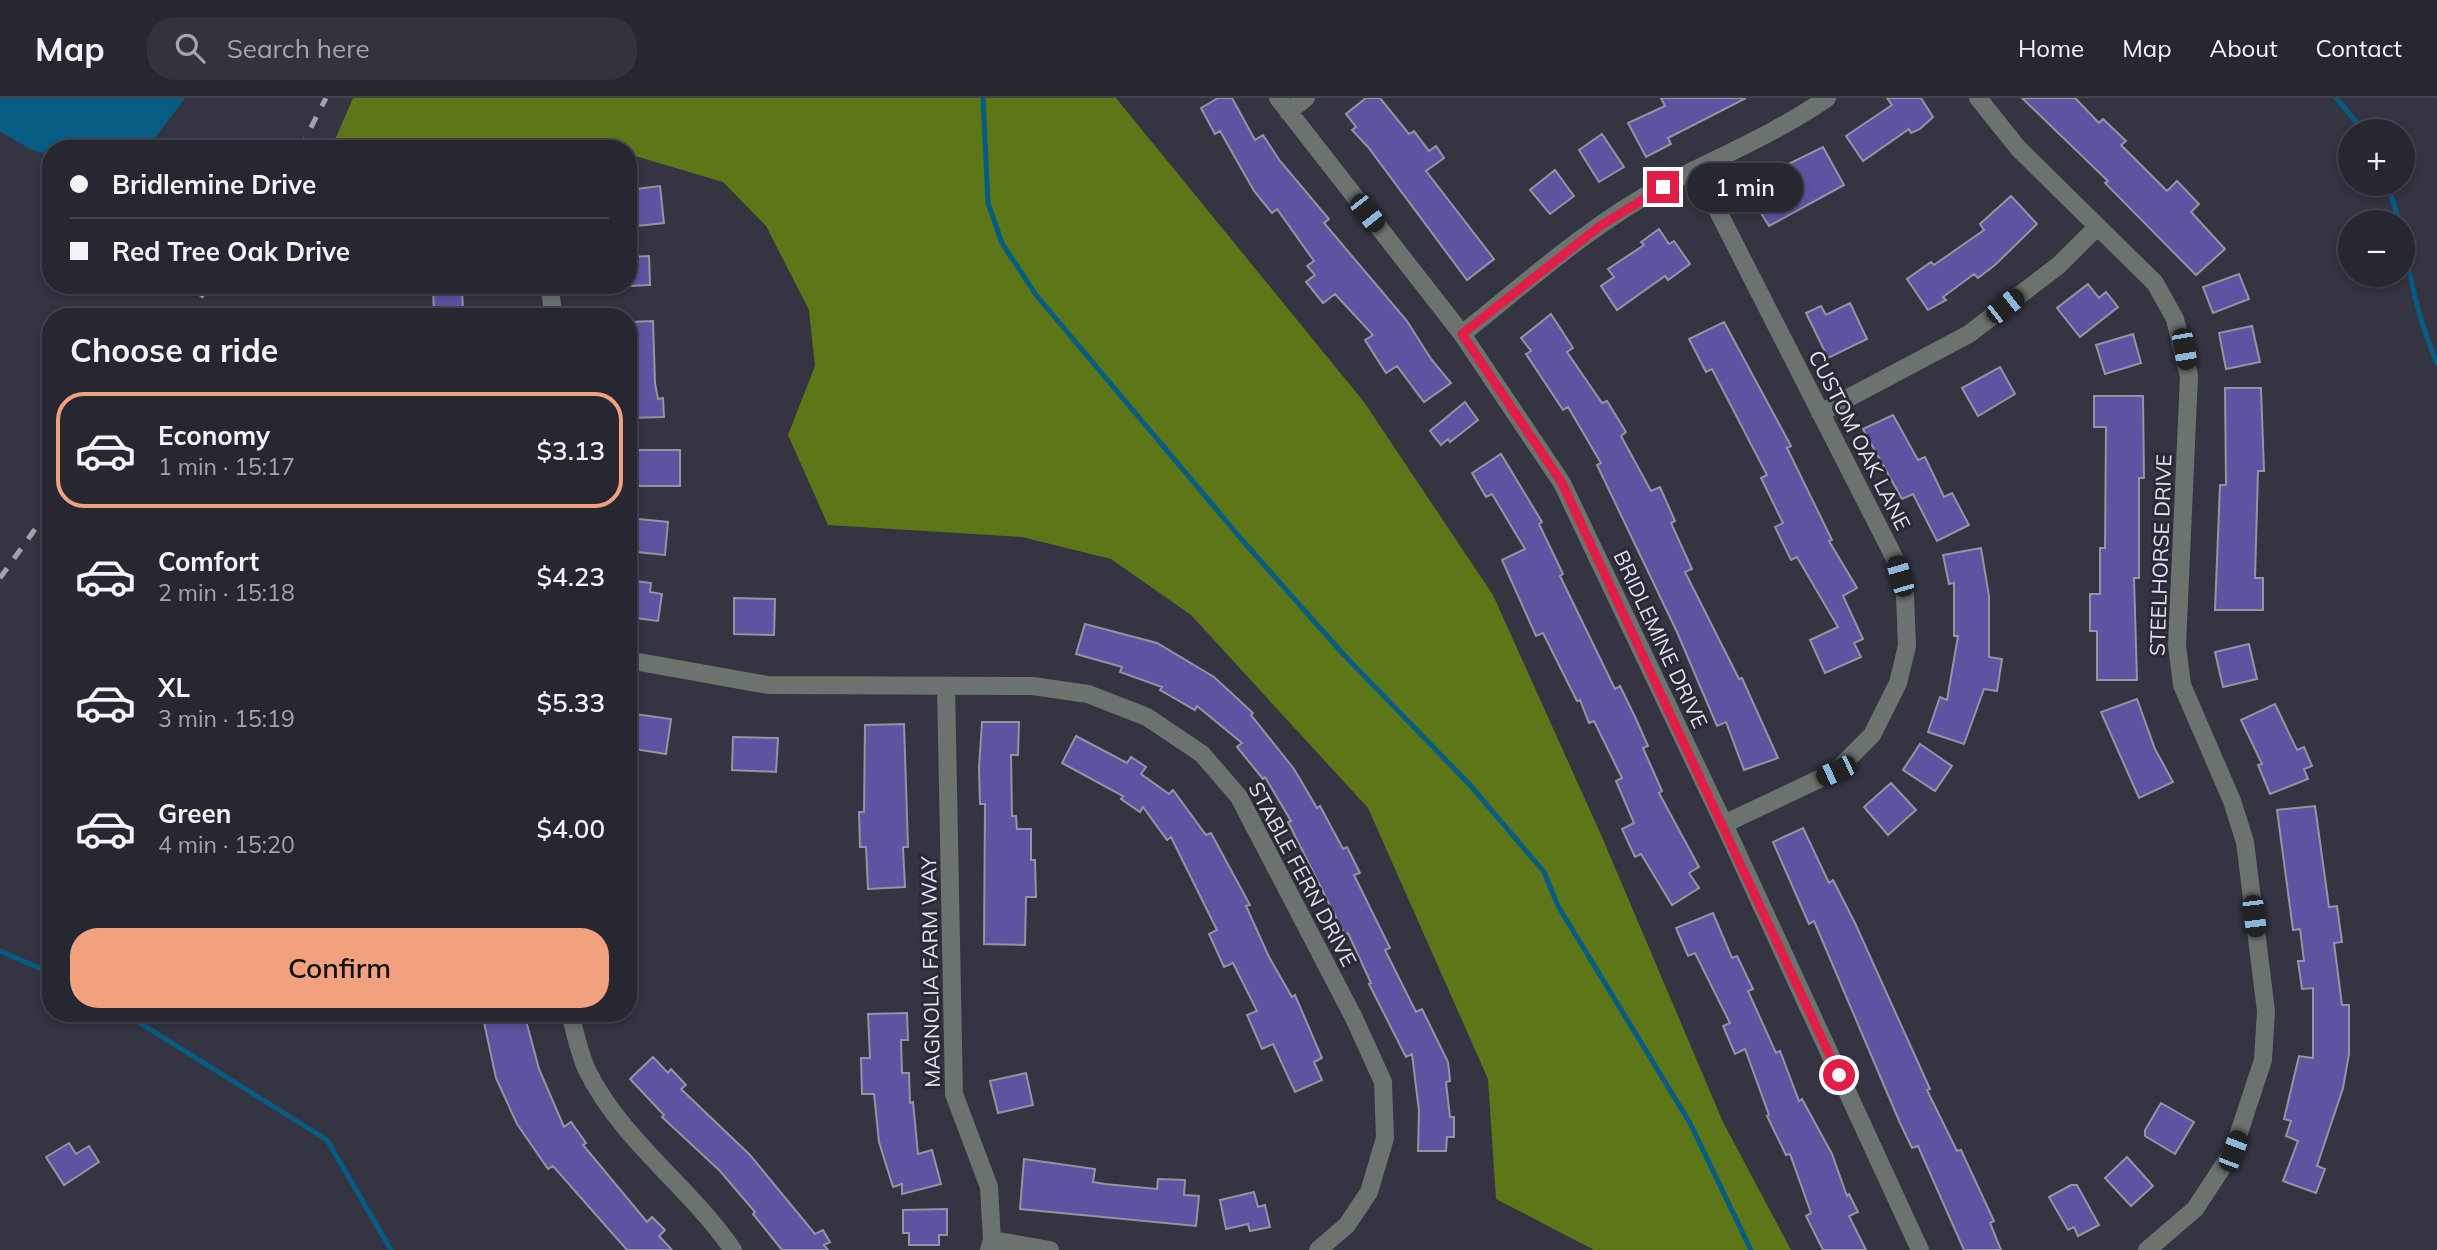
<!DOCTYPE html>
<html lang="en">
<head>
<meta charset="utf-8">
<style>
	:root { --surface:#272732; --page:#33333e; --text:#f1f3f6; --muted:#a4a5ac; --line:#43444d; --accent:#f2a17e }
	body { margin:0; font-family:Mulish,sans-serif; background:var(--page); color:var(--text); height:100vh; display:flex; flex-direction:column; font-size:26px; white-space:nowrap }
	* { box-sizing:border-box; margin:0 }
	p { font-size:23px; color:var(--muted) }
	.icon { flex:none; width:38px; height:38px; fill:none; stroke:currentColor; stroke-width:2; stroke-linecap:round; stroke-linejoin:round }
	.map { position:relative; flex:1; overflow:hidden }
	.details { position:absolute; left:42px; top:210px; width:595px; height:714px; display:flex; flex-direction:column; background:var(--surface); border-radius:28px; box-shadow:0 4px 10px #0003,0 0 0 2px var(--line) }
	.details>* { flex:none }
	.banner { position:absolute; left:42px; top:42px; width:595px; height:154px; border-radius:28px; box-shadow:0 4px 10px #0003,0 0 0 2px var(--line); display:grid; align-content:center; height:154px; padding:0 28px; background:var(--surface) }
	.buttons { position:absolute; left:2338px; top:21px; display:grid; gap:14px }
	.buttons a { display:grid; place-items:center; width:77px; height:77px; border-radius:50%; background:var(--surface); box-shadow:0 4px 10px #0003,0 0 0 2px var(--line); font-size:35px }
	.end { position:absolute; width:32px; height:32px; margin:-16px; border:9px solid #e11d48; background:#fff; box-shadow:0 0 0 4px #fff }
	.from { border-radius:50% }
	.bubble { position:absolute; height:49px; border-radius:24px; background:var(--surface); box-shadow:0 4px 10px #0003,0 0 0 2px var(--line); font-size:23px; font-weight:600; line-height:49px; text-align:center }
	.car { position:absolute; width:21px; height:42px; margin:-21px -10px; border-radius:9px; box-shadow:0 0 5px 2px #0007; background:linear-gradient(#222 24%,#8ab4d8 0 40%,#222 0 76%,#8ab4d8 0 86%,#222 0) }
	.banner b { display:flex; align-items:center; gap:24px; height:66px; font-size:26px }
	.banner b+b { border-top:2px solid var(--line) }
	.banner i { width:18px; height:18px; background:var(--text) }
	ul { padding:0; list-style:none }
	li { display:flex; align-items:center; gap:21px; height:116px; margin:0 14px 10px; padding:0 14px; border:4px solid transparent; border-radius:28px }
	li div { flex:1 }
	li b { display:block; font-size:26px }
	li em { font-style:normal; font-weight:600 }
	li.on { border-color:var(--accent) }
	li>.icon { width:63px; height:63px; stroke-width:1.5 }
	h2 { padding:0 28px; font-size:32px; line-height:84px }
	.action { display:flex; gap:14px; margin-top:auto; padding:14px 28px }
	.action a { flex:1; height:80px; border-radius:28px; background:var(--accent); color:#111; font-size:28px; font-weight:600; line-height:80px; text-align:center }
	header { display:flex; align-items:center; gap:42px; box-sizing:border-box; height:98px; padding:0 35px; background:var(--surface); border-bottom:2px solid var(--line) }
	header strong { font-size:33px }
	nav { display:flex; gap:38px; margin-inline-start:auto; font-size:24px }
	.search { width:490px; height:63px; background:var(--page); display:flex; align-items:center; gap:18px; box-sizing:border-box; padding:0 24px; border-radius:28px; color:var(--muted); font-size:26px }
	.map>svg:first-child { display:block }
	.forest { fill:#5d7617 }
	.water { fill:#065c83 }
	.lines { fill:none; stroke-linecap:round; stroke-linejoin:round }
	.stream { stroke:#065c83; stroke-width:5 }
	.building { fill:#5c54a1; stroke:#9393a3; stroke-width:2 }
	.minor { stroke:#6b736f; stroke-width:18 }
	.rail { stroke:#a2a2ad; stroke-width:5; stroke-dasharray:12 12; stroke-linecap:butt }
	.route { stroke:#e11d48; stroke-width:9 }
	.labels { text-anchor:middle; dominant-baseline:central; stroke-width:6; stroke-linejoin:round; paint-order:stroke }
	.street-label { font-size:21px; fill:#e3e3ec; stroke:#2a2a37 }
</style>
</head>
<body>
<header>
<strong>Map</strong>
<div class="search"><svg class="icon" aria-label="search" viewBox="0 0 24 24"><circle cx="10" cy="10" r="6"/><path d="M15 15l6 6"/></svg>Search here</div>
<nav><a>Home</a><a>Map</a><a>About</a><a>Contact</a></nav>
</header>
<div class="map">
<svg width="2437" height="1152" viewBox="0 0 2437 1152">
	<rect width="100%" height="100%" fill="#343442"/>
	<path class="forest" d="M353,0H1116L1364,304L1493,497L1602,739L1723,1024L1791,1152H1594L1496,1101L1488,981L1368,710L1191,517L1111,461L1022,439L828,427L788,337L815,268L809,212L766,128L723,84L628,56V51H331Z"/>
	<path class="water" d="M0,0H185L147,51H51V56L34,53L0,34Z"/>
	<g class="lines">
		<path class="stream" d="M983,0L988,105L1002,145L1036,197L1243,443L1344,557L1470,687L1544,774L1558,808L1690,1025L1751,1152
			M2336,0L2364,33
			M2387,86L2400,124
			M2403,137C2410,182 2419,223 2437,265
			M0,853L51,875
			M124,915L327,1042L391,1152"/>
	</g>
	<path class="building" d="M1218,0H1232L1255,42L1263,37L1280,63L1329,121L1324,125L1407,223L1431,261L1451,285L1424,304L1397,268L1386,275L1365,242L1373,237L1335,196L1323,205L1306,184L1315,177L1307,168L1314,163L1277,111L1272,115L1254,93L1220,33L1215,36L1201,10Z
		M1366,0H1380L1409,36L1414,33L1429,53L1436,48L1444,60L1426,73L1494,161L1467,182L1368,49L1352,32L1356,29L1346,16Z
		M1661,0H1746L1668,40L1671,46L1646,59L1628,25L1665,8Z
		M1887,0H1921L1933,19L1920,31L1911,35L1909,31L1863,63L1846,38L1892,7Z
		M2022,0H2075L2099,25L2103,21L2126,43L2121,47L2167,93L2177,83L2199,106L2191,114L2225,151L2196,177L2105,85L2108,83Z
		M1602,36L1624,69L1599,84L1579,52Z
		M1823,49L1844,87L1769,128L1754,104L1763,98L1754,83Z
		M1555,72L1574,98L1550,116L1530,92Z
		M660,88L664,125L628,129V92Z
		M2011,98L2037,126L1995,167L1978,180L1974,176L1943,199L1946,202L1928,212L1907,181L1931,164L1934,167L1984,132L1980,126Z
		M1659,131L1669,146L1674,143L1690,166L1668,182L1665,178L1617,212L1601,188L1614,179L1608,171L1644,147L1641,144Z
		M649,158L650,187L628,188V159Z
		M2239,176L2249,201L2213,215L2203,189Z
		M2088,186L2099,200L2106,194L2118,209L2080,239L2057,210Z
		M433,187H462L463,219H434Z
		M1850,205L1867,241L1828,260L1806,215L1821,208L1826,217Z
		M1551,216L1573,250L1567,254L1602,305L1607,303L1626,334L1621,338L1651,393L1660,389L1675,423L1671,425L1692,471L1685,474L1739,581L1742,580L1778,660L1744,672L1726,624L1717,628L1677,534L1597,367L1601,365L1568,309L1563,312L1526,256L1531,253L1521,240Z
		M653,223L655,285L658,301L663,300L664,319L628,320V224Z
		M1724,224L1791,348L1787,350L1832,442L1829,443L1857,490L1843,498L1863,541L1854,545L1861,559L1825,575L1810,542L1838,529L1797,459L1791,462L1775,429L1783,425L1761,380L1767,377L1712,271L1706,274L1689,241Z
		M2252,228L2260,264L2226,271L2219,235Z
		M2133,236L2141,265L2105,276L2096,247Z
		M2000,269L2015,296L1978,318L1962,290Z
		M2225,290H2261L2264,373H2258L2255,480H2263V512H2215L2220,387H2226Z
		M2094,298H2143L2144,380H2139V480H2134L2137,582H2097V533H2090V496H2100V450H2105L2106,329H2094Z
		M1465,304L1478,322L1450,344L1448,341L1441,347L1430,333Z
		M1893,317L1918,362L1925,359L1944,399L1952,395L1969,427L1937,443L1913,396L1902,401L1863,331Z
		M628,352H680V388H628Z
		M1501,356L1542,424L1539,426L1563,476L1560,478L1615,591L1620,588L1636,621L1648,648L1643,650L1662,693L1659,695L1699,769L1689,775L1699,790L1672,807L1641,756L1635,759L1622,731L1634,725L1616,683L1622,680L1594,623L1589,625L1580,602L1577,603L1543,535L1536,538L1502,462L1525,451L1492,396L1486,399L1472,375Z
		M628,420L668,424L665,457L628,453Z
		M1981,450L1989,498V559L2002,561L1997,593L1984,591L1964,646L1928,634L1940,599L1947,602L1958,538H1954V485L1949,486L1943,457Z
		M628,482L651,485L650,494L662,496L658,523L628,519Z
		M734,500L775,501L774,537L734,536Z
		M1085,526L1157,545L1214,579L1253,615L1251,617L1294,671L1317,710L1320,708L1343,751L1347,749L1360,775L1354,777L1390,850L1385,852L1416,914L1422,911L1448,964L1450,983L1446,984L1450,1019H1454V1039H1447L1446,1053H1418L1419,1013L1412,956L1406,959L1369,886L1371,885L1348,835L1345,837L1288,724L1291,723L1265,679L1263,681L1237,649L1242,645L1197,608L1195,612L1160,592L1162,589L1120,574L1122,569L1076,556Z
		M2249,546L2257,581L2223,589L2215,554Z
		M2137,601L2155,651L2173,684L2139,700L2101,614Z
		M2275,606L2297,652L2304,649L2312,668L2304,671L2308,681L2270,696L2258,667L2262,666L2241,622Z
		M628,615L671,621L666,656L628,650Z
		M982,624H1019L1018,657H1011L1012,718H1016L1017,731H1031V762H1035L1036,799H1026L1025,847L984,846L985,706H980L979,670Z
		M904,626L908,749H903L905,789L868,791L866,749H860L859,714H864L865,627Z
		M1076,638L1127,665L1131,659L1146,669L1141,676L1169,696L1173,692L1206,737L1211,735L1250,807L1246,808L1269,859L1292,899L1295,897L1322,960L1314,964L1322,982L1295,994L1273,946L1262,951L1247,917L1257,913L1233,865L1224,869L1209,836L1217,832L1171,739L1167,742L1143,709L1140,714L1121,701L1123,698L1062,665Z
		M733,639L778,640L776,674L732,672Z
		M1920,646L1952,668L1935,693L1903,672Z
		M1891,685L1916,712L1888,737L1864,709Z
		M2315,708L2329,809L2337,808L2342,844L2334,845L2342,907H2349V956L2343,990L2317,1068L2325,1071L2316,1095L2283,1083L2298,1043L2286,1038L2291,1023L2284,1021L2299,958L2313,960V890L2302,891L2298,863H2304L2300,831L2293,832L2277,712Z
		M1803,730L1829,785L1833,782L1855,825L1930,991L1927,992L1957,1053L1961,1052L1994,1123L1990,1125L2001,1152H1964L1918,1048L1912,1050L1900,1025L1814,823L1809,826L1773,744Z
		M1713,815L1732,860L1737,858L1753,891L1748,893L1776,955L1780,953L1799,1003L1802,1001L1832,1056L1847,1098L1849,1096L1858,1114L1849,1118L1866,1152H1823L1806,1118L1811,1115L1790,1056L1786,1057L1767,1018L1769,1017L1745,951L1735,956L1723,928L1730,925L1695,855L1688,858L1676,830Z
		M482,915H524L539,971L564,1029L571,1024L586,1045L583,1047L647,1124L652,1119L665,1132L659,1138L672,1152H627L553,1068L548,1071L517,1026L496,980Z
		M907,915L908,942H901L902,975H909L910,1005L913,1004L918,1056L932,1052L941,1086L902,1096V1086L893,1089L879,1044L874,996H862L861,960H870L868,916Z
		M653,959L668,975L671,971L686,987L681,991L750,1057L815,1136L823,1132L830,1144L824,1147L828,1152H782L753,1116L755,1114L720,1073L662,1019L664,1017L630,981Z
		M1026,975L1033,1007L998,1015L990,983Z
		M2161,1005L2194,1024L2175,1056L2145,1038V1032Z
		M69,1045L76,1056L89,1048L99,1064L64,1087L46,1059Z
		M2127,1059L2153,1088L2131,1108L2105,1080Z
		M1024,1061L1095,1071L1093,1084L1105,1086L1157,1091L1158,1081L1185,1082L1184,1097L1199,1098L1196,1128L1020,1111Z
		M2071,1087H2077L2099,1127L2078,1138L2074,1129L2068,1132L2049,1099Z
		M1254,1094L1258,1109L1265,1107L1270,1129L1250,1133L1248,1126L1226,1131L1220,1102Z
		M947,1111V1137H939V1147H909V1135H903V1112Z"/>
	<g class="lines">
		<path class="minor" d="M1278,0L1462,236L1562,385L1724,726L1920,1152
			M1978,0L2018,50L2155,185L2175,221L2189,278L2177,547L2182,587L2232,703L2245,744L2266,913L2263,962L2233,1053L2195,1111L2147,1152
			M1288,14L1306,0
			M1697,72L1894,459L1905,497L1907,548L1898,585L1872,637L1836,673L1724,726
			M549,187L554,219
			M1462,236C1526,185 1590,127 1663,88C1718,59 1775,36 1827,0
			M1820,315L1969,236L2059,167L2096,130
			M628,562L768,587L1033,588L1088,596L1147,619L1202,656L1239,699L1354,920L1383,984L1385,1040L1369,1094L1347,1127L1318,1152
			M946,588L954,996L989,1089L992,1142L989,1152
			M570,915C575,934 579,955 587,972C622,1043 689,1088 733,1152
			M992,1142L1050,1152"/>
		<path class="rail" d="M300,51L326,0
			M187,219L209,187
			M0,480L51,409"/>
	</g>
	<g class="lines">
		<path class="route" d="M1663,89L1600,128L1462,236L1562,385L1839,977"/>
	</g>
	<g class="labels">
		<g class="street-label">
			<text transform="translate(1860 342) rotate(63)">CUSTOM OAK LANE</text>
			<text transform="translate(2160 457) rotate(-88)">STEELHORSE DRIVE</text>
			<text transform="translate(1661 541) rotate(65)">BRIDLEMINE DRIVE</text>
			<text transform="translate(1303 776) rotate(62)">STABLE FERN DRIVE</text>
			<text transform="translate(930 874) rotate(-91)">MAGNOLIA FARM WAY</text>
		</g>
	</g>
</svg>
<div class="buttons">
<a>+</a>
<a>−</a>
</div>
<i class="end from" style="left:1839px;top:977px"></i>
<i class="end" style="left:1663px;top:89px"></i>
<div class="bubble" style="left:1687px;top:65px;width:116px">1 min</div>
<i class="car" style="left:1367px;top:115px;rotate:142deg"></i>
<i class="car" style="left:2005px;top:208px;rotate:52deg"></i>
<i class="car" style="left:2184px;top:251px;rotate:170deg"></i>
<i class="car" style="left:1900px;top:478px;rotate:344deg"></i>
<i class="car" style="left:1836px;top:673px;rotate:245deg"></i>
<i class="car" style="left:2254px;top:818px;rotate:173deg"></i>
<i class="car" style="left:2233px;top:1053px;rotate:21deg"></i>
<div class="banner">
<b><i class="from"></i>Bridlemine Drive</b>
<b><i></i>Red Tree Oak Drive</b>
</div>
<section class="details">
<h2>Choose a ride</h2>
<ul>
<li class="on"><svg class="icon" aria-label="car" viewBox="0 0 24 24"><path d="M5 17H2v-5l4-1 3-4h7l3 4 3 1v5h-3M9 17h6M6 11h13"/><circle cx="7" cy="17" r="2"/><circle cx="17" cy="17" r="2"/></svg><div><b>Economy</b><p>1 min · 15:17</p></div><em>$3.13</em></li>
<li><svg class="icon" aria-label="car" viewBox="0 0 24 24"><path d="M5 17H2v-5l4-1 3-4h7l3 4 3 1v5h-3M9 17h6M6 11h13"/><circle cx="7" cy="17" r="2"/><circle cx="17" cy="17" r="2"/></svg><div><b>Comfort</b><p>2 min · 15:18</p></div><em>$4.23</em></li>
<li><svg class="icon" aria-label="car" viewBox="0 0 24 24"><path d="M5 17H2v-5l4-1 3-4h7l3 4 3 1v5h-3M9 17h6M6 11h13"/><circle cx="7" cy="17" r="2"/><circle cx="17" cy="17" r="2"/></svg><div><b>XL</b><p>3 min · 15:19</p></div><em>$5.33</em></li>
<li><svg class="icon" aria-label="car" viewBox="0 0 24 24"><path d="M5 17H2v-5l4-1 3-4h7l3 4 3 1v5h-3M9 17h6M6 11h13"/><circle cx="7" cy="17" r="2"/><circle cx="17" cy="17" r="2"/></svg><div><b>Green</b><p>4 min · 15:20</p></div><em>$4.00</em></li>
</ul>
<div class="action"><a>Confirm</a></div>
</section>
</div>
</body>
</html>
